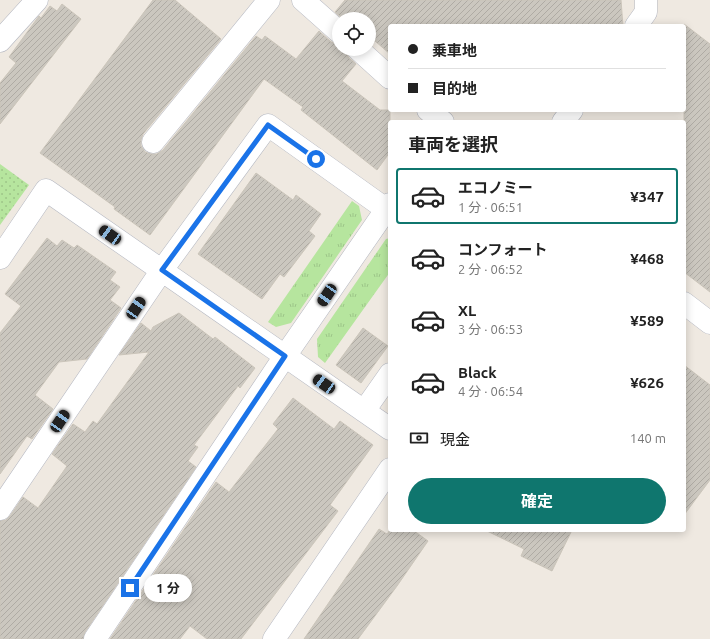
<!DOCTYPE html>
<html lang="ja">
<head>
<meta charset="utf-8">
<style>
	:root { --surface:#fff; --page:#f2f2f2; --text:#222; --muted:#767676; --line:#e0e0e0; --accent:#0f766e }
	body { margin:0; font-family:Ubuntu,"Noto Sans JP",sans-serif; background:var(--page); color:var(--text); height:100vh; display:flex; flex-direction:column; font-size:15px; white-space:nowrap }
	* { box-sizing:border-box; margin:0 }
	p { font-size:13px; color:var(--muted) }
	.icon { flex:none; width:22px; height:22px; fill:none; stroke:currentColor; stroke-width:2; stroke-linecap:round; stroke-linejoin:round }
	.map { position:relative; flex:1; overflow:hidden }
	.sheet { position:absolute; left:388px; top:120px; width:298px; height:412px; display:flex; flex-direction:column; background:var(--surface); border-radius:4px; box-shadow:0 2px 10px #0003 }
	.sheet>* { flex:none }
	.banner { position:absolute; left:388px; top:24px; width:298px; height:88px; border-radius:4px; box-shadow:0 2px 10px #0003; display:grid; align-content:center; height:88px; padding:0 20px; background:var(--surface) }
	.controls { position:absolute; left:332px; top:12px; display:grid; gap:8px }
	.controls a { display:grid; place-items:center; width:44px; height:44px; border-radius:50%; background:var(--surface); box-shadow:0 2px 10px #0003; font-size:20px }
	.end { position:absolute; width:18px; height:18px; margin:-9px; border:5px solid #1a73e8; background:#fff; box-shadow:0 0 0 2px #fff }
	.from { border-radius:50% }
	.bubble { position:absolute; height:28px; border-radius:14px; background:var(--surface); box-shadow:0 2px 10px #0003; font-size:13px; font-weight:700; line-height:28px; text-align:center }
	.car { position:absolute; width:12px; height:24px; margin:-12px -6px; border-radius:5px; box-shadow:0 0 3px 1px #0007; background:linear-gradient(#222 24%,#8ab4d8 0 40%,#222 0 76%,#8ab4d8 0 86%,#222 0) }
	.banner b { display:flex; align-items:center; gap:14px; height:38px; font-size:15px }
	.banner b+b { border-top:1px solid var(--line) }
	.banner i { width:10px; height:10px; background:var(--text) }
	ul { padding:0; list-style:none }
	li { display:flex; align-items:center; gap:12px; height:56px; margin:0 8px 6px; padding:0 12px; border:2px solid transparent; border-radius:4px }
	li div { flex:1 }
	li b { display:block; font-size:15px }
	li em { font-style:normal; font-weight:700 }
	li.current { border-color:var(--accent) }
	li>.icon { width:36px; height:36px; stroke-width:1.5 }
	h2 { padding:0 20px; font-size:18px; line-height:48px }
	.pay { display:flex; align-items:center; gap:10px; height:44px; padding:0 20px; font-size:15px }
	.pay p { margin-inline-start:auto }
	.action { display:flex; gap:8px; margin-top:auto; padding:8px 20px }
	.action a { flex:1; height:46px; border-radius:24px; background:var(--accent); color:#fff; font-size:16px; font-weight:700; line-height:46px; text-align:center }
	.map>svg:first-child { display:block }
	.grass { fill:url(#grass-tufts) }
	.park { fill:url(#park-dots) }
	.building { fill:url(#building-hatch); stroke:#cbc5ba }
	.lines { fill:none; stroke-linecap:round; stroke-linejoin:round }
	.minor-casing { stroke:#b4b7c1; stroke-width:23 }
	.minor { stroke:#fff; stroke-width:22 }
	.route { stroke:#1a73e8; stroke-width:5 }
</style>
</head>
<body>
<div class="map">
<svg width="710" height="639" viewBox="0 0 710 639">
	<defs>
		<pattern id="grass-tufts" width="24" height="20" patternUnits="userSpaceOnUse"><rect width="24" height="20" fill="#b6e59e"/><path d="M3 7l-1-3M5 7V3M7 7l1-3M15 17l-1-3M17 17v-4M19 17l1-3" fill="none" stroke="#9dc588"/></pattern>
		<pattern id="park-dots" width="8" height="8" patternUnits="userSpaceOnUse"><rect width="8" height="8" fill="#b6e59e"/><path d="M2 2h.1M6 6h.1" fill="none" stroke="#9dc588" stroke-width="1.8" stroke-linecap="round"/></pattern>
		<pattern id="building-hatch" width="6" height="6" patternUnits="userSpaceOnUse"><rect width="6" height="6" fill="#cbc7bf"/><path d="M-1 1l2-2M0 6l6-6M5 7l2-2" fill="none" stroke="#afaba4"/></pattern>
	</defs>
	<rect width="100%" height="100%" fill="#efe9e1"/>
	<path class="grass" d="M352,201L359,206L362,220L291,323L276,327L268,322Z
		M390,238V272L325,363L318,357L317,339L386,239Z"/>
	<path class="park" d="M0,164L29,185L0,225Z"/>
	<path class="building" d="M153,0H175L221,39L143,134L141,140V146L145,152L151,154H157L163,150L256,36L262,40L265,36L296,59L319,31L331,42L339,44V49H346V53L349,58L356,64L342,81L380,110H390V152L377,170L301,110L303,107L264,79L150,235L114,209L115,207L40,153Z
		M345,0H621L623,26H390V54L375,41L372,45L369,42V19H343L335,12Z
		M62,4L81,19L0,124V83L16,63L9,57L39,16L41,18L50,6L57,11Z
		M684,24L710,44V292L684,272Z
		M256,173L293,200L296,195L321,214L309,231L315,236L284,277L280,274L262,299L198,254Z
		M47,238L57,246L62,240L74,248L77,245L116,272L110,280L120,287L110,300L121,308L87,359L59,362L35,395L53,409L32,439L27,436L0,474V333L21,306L5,294Z
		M179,313L213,339L215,337L255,368L240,388L238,386L194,445L198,447L188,461L196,467L85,632L83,639H0V521L6,520L10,516L23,497L38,508L67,466L52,454L73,424L85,432L93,421L97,424L149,352L119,355L141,323L151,331L153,327Z
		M363,328L388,346L361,383L336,365Z
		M684,365L710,385V480L684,515Z
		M293,398L334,429L340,421L373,445L330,505L338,511L241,639H207L190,626L180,639H110L216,482L229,492L278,429L273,424Z
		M379,529L387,534L390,530H413L428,541L397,586L358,639H304Z
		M485,530H572L552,571L521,556L524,549Z"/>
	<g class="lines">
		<defs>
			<path id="minor" d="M303,0L339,32
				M636,26L646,12V0
				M0,41L37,0
				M358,49L390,78
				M428,110L443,122
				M563,122L572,110
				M153,142L269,0
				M0,258L46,190L390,429
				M684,303L710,323
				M364,411L390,374
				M0,509L162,270L268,125L390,212
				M95,639L285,356L390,204
				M274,639L390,469"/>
		</defs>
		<use href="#minor" class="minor-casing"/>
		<use href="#minor" class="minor"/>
	</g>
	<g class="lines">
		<path class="route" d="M130,588L285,356L162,270L268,125L316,159"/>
	</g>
</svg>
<div class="controls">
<a><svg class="icon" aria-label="locate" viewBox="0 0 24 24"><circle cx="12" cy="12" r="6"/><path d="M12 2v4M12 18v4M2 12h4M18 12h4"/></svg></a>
</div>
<i class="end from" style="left:316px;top:159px"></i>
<i class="end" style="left:130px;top:588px"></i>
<div class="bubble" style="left:144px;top:574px;width:48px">1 分</div>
<i class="car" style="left:110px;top:235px;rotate:305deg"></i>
<i class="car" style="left:327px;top:295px;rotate:214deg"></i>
<i class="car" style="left:136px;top:308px;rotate:34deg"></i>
<i class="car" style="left:324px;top:384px;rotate:305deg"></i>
<i class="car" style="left:60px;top:421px;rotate:34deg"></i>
<div class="banner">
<b><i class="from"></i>乗車地</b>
<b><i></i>目的地</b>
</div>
<section class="sheet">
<h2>車両を選択</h2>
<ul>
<li class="current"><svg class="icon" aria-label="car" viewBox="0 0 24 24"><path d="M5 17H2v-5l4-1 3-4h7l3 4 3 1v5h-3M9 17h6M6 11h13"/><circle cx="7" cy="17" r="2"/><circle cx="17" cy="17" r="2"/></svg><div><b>エコノミー</b><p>1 分 · 06:51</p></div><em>¥347</em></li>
<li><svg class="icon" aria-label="car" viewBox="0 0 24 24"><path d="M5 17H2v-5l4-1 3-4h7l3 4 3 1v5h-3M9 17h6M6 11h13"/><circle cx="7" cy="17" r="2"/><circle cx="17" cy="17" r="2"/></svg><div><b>コンフォート</b><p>2 分 · 06:52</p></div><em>¥468</em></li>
<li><svg class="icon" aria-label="car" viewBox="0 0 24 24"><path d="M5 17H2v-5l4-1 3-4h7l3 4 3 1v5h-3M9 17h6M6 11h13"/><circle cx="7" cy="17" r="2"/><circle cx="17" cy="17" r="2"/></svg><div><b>XL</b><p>3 分 · 06:53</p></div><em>¥589</em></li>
<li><svg class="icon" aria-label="car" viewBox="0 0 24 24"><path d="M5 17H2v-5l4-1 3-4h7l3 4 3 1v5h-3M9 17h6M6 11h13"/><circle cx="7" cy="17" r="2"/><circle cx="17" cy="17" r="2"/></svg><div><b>Black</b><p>4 分 · 06:54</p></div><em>¥626</em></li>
</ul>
<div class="pay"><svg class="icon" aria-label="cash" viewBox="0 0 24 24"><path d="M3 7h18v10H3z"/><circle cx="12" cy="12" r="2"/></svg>現金<p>140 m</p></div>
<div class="action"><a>確定</a></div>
</section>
</div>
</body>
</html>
